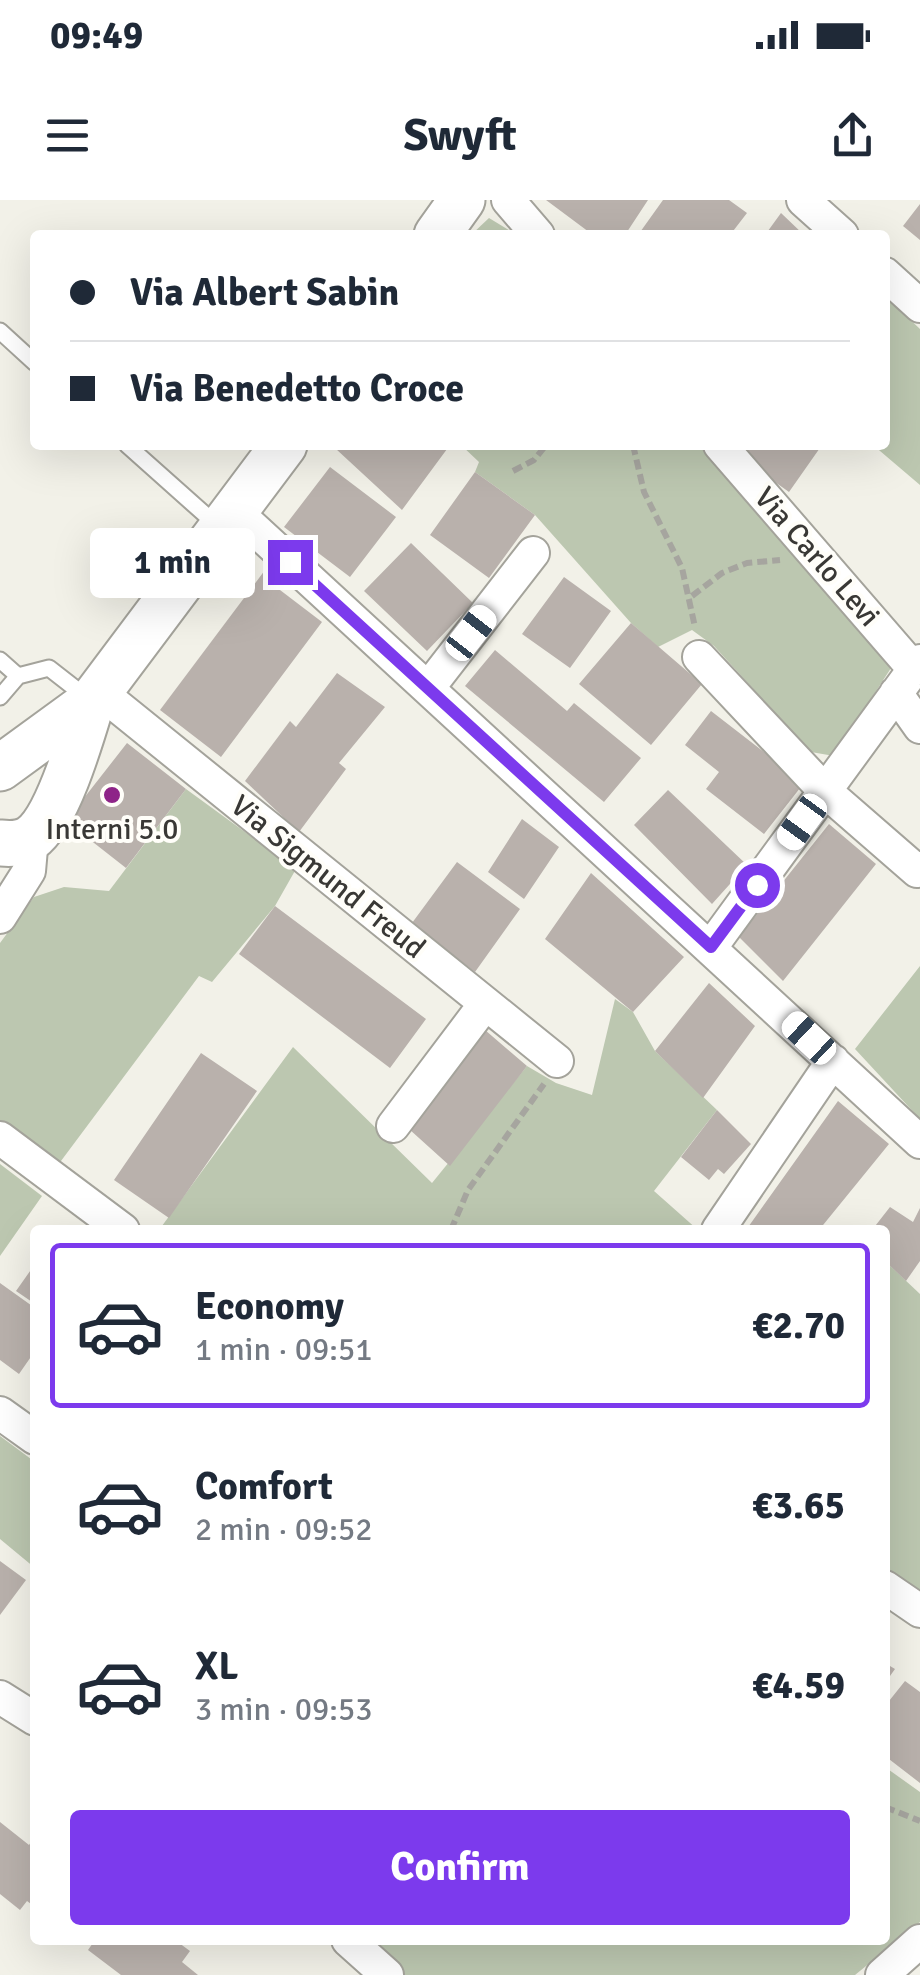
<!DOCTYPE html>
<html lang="en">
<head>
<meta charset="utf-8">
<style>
	:root { --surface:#fff; --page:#f2f2f3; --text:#1f2937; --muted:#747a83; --line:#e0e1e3; --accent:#7c3aed }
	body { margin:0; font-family:Signika,sans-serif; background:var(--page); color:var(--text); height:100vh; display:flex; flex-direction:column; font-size:38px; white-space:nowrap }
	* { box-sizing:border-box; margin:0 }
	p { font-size:32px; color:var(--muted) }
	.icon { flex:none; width:55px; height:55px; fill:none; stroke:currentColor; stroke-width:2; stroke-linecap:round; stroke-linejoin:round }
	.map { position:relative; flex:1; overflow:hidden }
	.side { position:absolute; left:30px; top:1025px; width:860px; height:720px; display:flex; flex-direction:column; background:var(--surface); border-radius:10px; box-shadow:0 10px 40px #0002 }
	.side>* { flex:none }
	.top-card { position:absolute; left:30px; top:30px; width:860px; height:220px; border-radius:10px; box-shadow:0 10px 40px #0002; display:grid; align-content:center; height:220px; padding:0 40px; background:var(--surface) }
	.end { position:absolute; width:45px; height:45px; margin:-22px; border:12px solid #7c3aed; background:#fff; box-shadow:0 0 0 5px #fff }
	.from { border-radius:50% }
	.bubble { position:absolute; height:70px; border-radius:10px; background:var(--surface); box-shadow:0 10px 40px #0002; font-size:32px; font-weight:700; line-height:70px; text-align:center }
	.car { position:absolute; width:30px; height:60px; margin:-30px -15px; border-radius:12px; box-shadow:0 0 8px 2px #0007; background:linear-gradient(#fff 24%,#345 0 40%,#fff 0 76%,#345 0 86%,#fff 0) }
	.top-card b { display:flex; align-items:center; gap:35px; height:95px; font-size:38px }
	.top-card b+b { border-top:2px solid var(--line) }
	.top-card i { width:25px; height:25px; background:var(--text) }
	ul { padding:18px 0 0; list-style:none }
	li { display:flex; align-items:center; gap:30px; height:165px; margin:0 20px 15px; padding:0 20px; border:5px solid transparent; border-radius:10px }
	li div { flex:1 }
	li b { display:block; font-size:38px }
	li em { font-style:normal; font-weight:700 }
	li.active { border-color:var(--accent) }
	li>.icon { width:90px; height:90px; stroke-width:1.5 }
	.action { display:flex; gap:20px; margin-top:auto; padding:20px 40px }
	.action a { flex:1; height:115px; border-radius:10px; background:var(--accent); color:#fff; font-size:40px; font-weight:700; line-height:115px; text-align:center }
	.status { display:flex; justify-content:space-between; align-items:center; height:70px; padding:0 50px; background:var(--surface); direction:ltr }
	.status svg { height:28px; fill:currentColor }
	header { display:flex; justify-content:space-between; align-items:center; height:130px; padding:0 40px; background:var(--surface); font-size:45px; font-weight:700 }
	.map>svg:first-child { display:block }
	.green { fill:#bcc7b0 }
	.building { fill:#b9b1ac }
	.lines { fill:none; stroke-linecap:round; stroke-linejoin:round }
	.lane-casing { stroke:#a4a39b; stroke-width:19 }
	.street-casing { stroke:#a4a39b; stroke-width:36 }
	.secondary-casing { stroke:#a4a39b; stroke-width:49 }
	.path { stroke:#a6a59f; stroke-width:6; stroke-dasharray:10 5; stroke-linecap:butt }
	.lane { stroke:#fff; stroke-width:15 }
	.street { stroke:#fff; stroke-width:32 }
	.secondary { stroke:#fff; stroke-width:45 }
	.route { stroke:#7c3aed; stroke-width:12 }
	.poi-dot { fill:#8e2488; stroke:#fffef9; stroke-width:4 }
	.labels { text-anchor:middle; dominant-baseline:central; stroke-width:8; stroke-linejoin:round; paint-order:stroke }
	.street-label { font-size:30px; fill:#393835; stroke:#fffef9 }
	.poi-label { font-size:30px; fill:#393835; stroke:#fffef9 }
</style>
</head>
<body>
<div class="status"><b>09:49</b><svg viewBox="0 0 49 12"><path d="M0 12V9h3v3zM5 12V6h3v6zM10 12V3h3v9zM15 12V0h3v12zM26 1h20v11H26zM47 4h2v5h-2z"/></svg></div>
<header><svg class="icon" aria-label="menu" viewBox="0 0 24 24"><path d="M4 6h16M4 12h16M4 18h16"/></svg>Swyft<svg class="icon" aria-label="share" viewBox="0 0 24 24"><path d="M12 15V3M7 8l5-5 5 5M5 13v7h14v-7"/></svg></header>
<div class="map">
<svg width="920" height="1775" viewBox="0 0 920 1775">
	<rect width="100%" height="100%" fill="#f2f1e8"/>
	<path class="green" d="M489,18L517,35H471Z
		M885,96L920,129V285L873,245H885Z
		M461,245H699L891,468L834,556L811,552L714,446L692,430L658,447L631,423L535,315L475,272L479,262Z
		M186,589L296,669L275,706L212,782L199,776L58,965L0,921V743L34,697L64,687L109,691Z
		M920,766V919L855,849Z
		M615,799L633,812L655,851L717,910L654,991L698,1030H159L293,847L432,983L527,866L556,883L592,895Z
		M0,964L42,996L0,1056Z
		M885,1061L920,1094V1391L885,1367Z
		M0,1236L35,1262V1368L0,1339Z
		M885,1567L920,1592V1722L855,1775H405L366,1740H885Z"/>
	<path class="building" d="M546,0H648L625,35H593Z
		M663,0H729L747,13L730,35H638Z
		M920,4V40L903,26Z
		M781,13L804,35H765Z
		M339,245H450L402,310L336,249Z
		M749,245H822L789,292L740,257Z
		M330,267L396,317L350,377L284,327Z
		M475,272L535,315L489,378L430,335Z
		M411,343L473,403L427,451L364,391Z
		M265,370L284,384L280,390L322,422L221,557L160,510Z
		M564,377L611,411L570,468L522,434Z
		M631,423L702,484L651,545L579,484Z
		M495,450L567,511L574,503L641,558L604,602L465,486Z
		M337,473L385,507L339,563L346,569L299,632L245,581L290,521L296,527Z
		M711,511L804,583L764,634L706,589L719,572L685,545Z
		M127,543L186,589L126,668L66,621Z
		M668,590L747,665L712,704L634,625Z
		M522,619L559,647L524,699L488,672Z
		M829,624L876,664L783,781L739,737Z
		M457,662L520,709L475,772L412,723Z
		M591,673L684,757L633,812L545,739Z
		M275,706L426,819L390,868L239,754Z
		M709,783L755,826L703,898L655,851Z
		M485,830L527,866L450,966L409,929Z
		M201,853L257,891L169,1018L114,980Z
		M838,901L889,944L819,1030H746Z
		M717,910L751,944L724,974L718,969L709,980L681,957Z
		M890,1007L913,1022L920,1008V1061L906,1081L885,1061V1030H872Z
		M35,1064V1104L16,1091Z
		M0,1083L35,1108V1151L19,1174L0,1160Z
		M0,1361L26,1380L0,1415Z
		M885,1463L895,1469L885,1483Z
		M905,1481L920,1492V1583L885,1556V1506Z
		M0,1622L29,1645L35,1636V1707L27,1701L20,1710L0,1694Z
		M95,1740H175L190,1751L182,1762L198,1775H121L88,1750Z"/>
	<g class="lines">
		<defs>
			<path id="lane" d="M0,131L35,163
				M127,245L219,327
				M0,460L18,476
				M0,497L18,476L49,468L90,500"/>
			<path id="street" d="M508,0L538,35
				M803,0L842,35
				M885,74L920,106
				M720,245L914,469
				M235,311L920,942
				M699,457L825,591L917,671L920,668
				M429,487L533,353
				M100,492L557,861
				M896,493L920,527
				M0,717L29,671L32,637
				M711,747L920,461
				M393,926L485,804
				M0,938L123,1030
				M718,1030L833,861
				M0,1213L35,1238
				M885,1387L920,1411
				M0,1497L35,1519
				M348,1740L387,1775
				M882,1775L920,1741"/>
			<path id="secondary" d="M437,35L462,0
				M0,568L92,501L284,245
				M0,643C10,644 22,644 31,638C58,619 82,534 92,501"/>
		</defs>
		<use href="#lane" class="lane-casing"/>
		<use href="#street" class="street-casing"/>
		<use href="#secondary" class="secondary-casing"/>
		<path class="path" d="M633,245L644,292L682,368L695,427
			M513,271L534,260L546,245
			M692,396L722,373L747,363L780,360
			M451,1030L468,990L544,884
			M885,1607L920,1621"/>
		<use href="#lane" class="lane"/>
		<use href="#street" class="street"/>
		<use href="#secondary" class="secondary"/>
	</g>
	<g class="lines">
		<path class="route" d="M290,362L711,747L757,685"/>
	</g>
	<circle class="poi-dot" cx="112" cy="595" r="10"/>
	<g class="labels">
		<g class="street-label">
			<text transform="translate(817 357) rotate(49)">Via Carlo Levi</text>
			<text transform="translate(328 677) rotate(39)">Via Sigmund Freud</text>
		</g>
		<g class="poi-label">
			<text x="112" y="629">Interni 5.0</text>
		</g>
	</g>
</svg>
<i class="end from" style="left:757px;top:685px"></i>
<i class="end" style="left:290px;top:362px"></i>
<div class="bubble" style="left:90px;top:328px;width:165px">1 min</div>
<i class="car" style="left:471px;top:433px;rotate:38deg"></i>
<i class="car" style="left:802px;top:622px;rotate:216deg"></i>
<i class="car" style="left:809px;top:838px;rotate:313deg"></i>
<div class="top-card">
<b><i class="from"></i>Via Albert Sabin</b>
<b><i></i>Via Benedetto Croce</b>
</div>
<section class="side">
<ul>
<li class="active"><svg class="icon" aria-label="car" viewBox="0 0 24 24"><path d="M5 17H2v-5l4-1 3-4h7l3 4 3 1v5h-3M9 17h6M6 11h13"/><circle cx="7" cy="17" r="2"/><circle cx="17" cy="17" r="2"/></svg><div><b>Economy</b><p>1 min · 09:51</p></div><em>€2.70</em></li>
<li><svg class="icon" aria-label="car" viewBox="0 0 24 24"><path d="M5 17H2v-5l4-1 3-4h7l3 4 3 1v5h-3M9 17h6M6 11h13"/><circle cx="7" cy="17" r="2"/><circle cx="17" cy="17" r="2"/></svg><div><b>Comfort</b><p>2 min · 09:52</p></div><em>€3.65</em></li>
<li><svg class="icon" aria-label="car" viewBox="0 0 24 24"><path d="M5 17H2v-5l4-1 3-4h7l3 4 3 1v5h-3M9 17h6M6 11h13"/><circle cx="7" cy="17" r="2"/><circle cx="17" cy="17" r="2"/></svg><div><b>XL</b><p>3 min · 09:53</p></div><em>€4.59</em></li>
</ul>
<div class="action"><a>Confirm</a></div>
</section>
</div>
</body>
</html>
